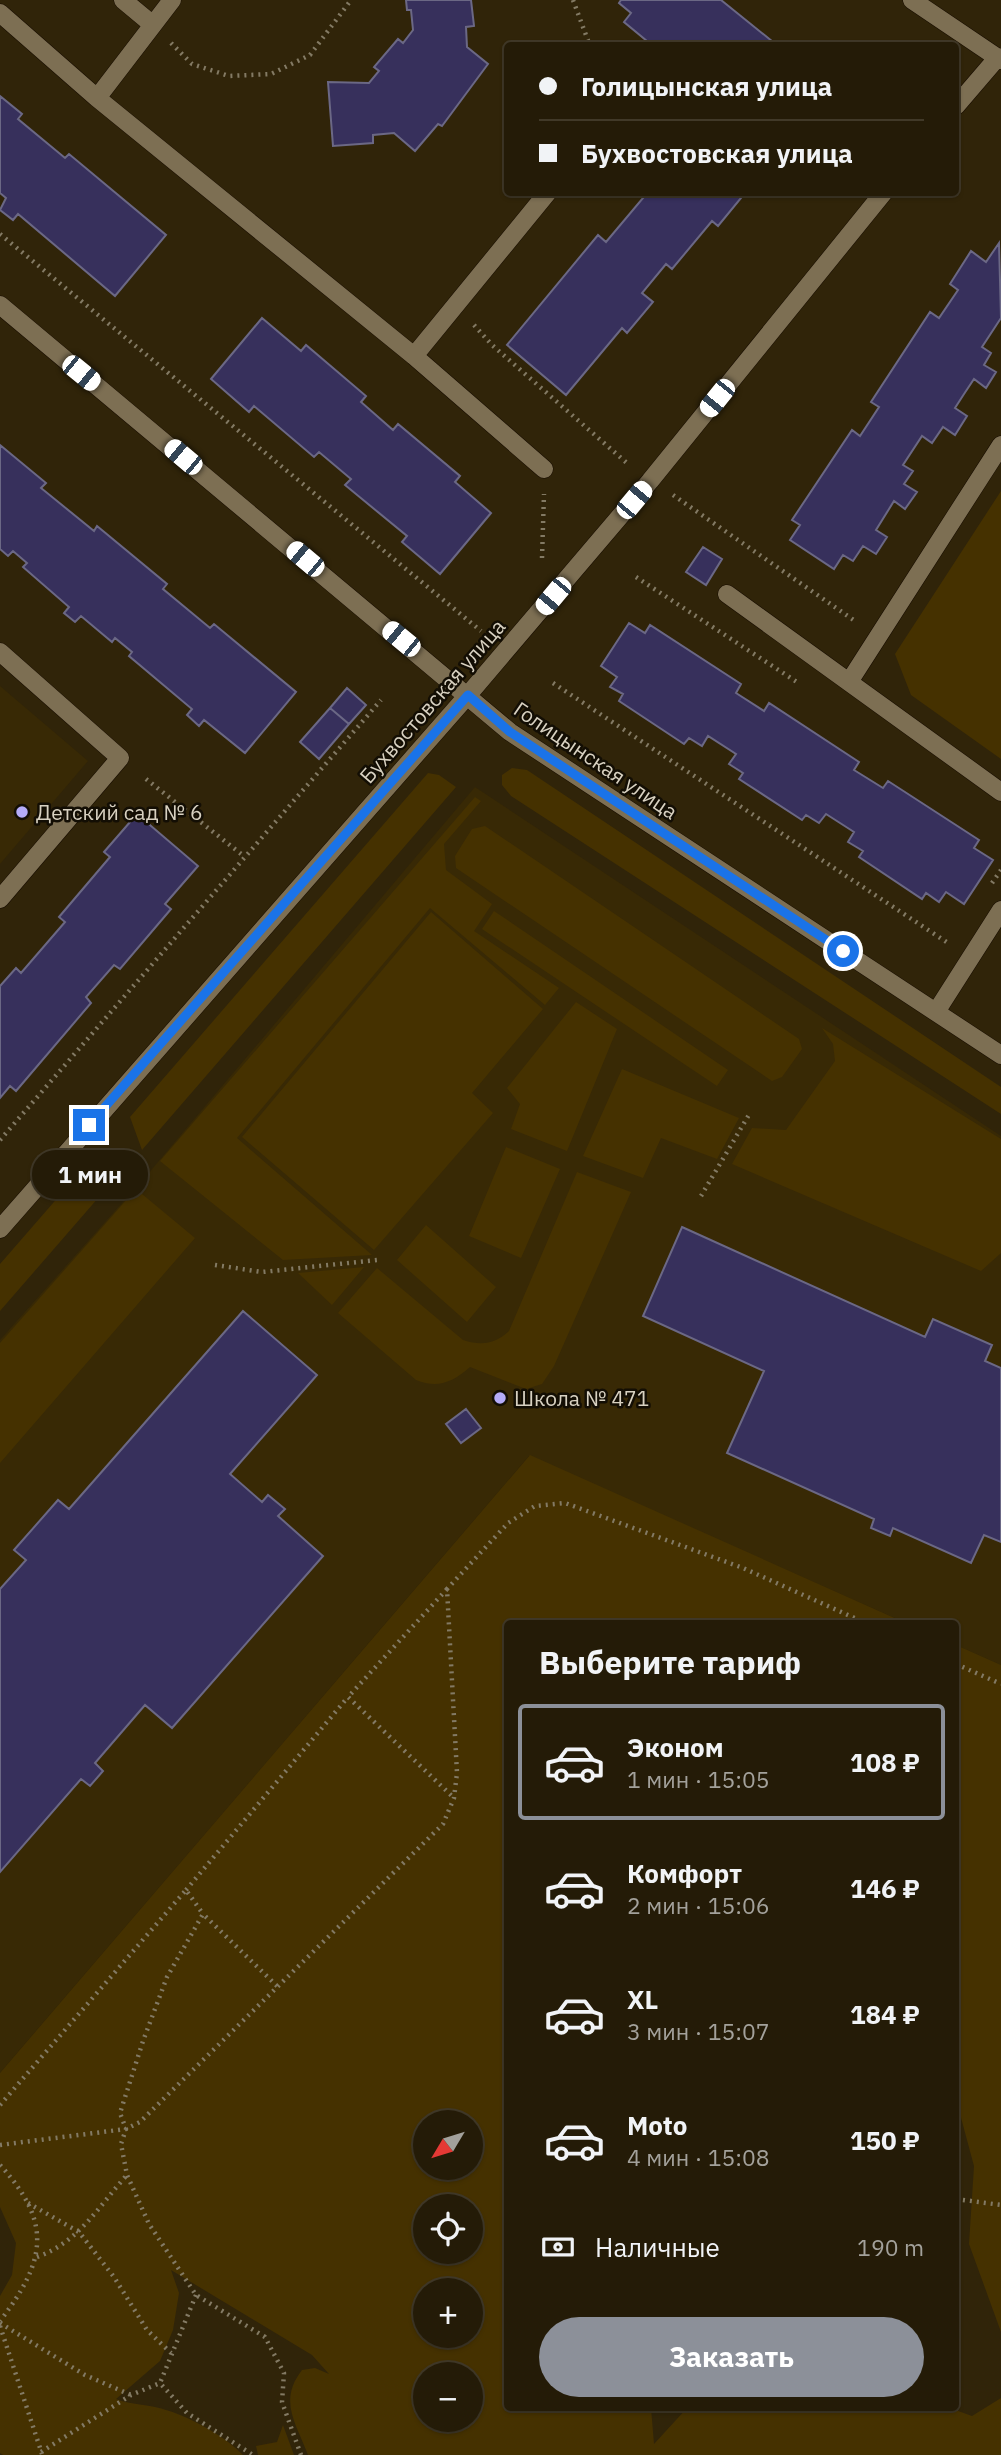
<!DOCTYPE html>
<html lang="ru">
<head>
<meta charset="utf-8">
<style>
	:root { --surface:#241b07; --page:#2c2411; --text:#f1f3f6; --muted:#a3a19b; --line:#413928; --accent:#8c9099 }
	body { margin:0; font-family:"IBM Plex Sans",sans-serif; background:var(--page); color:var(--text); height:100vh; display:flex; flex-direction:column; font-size:26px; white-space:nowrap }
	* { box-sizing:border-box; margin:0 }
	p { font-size:23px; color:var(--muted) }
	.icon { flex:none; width:38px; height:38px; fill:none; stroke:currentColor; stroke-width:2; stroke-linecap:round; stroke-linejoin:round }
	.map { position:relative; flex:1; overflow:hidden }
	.panel { position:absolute; left:504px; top:1620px; width:455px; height:791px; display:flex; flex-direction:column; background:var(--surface); border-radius:7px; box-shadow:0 2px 5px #0004,0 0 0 2px var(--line) }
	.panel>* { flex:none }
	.banner { position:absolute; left:504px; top:42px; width:455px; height:154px; border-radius:7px; box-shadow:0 2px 5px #0004,0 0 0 2px var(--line); display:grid; align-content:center; height:154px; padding:0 35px; background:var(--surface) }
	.needle { width:46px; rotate:232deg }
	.controls { position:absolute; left:413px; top:2110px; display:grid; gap:14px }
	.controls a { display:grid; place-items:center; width:70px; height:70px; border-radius:50%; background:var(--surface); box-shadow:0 2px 5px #0004,0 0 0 2px var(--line); font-size:35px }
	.end { position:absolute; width:32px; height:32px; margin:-16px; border:9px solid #1a73e8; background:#fff; box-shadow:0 0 0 4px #fff }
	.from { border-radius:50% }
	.bubble { position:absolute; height:49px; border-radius:24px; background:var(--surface); box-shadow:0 2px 5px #0004,0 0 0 2px var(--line); font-size:23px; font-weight:700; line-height:49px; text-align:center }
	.car { position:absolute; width:21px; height:42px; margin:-21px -10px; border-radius:9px; box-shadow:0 0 5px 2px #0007; background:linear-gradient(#fff 24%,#345 0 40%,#fff 0 76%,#345 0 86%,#fff 0) }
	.banner b { display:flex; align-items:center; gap:24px; height:66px; font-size:26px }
	.banner b+b { border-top:2px solid var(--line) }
	.banner i { width:18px; height:18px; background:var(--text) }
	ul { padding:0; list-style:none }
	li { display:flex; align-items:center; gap:21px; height:116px; margin:0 14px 10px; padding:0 21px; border:4px solid transparent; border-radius:7px }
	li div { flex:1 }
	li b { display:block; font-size:26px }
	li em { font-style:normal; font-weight:700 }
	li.active { border-color:var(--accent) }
	li>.icon { width:63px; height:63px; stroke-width:1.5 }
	h2 { padding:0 35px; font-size:32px; line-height:84px }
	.pay { display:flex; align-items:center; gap:18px; height:77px; padding:0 35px; font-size:26px }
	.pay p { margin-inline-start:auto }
	.primary-button { display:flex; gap:14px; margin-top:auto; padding:14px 35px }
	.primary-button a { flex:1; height:80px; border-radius:42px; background:var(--accent); color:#fff; font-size:28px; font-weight:700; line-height:80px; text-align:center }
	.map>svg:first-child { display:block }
	.built { fill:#382905 }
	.green { fill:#453100; fill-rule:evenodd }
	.building { fill:#37305c; stroke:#6b6885; stroke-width:2 }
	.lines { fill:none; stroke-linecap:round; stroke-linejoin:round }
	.minor-casing { stroke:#180d00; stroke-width:19 }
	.path { stroke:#837a64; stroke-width:4.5; stroke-dasharray:2 5; stroke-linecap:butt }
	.minor { stroke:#7d6f53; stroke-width:18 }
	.route { stroke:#1a73e8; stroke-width:9 }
	.poi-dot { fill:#b5acf8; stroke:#130e04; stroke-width:2.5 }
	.labels { text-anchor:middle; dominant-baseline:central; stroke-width:5; stroke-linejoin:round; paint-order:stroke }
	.street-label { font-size:21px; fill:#d8d1c1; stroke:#130e04 }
	.poi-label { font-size:21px; fill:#d8d1c1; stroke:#130e04; text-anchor:start }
</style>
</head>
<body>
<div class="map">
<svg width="1001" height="2455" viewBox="0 0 1001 2455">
	<rect width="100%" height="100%" fill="#302409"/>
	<path class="built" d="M0,686L88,761L0,864Z
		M475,787L1001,1136V1665L956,1645V1624H908L529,1456L0,2073V1340L147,1175Z"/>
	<path class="green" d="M1001,491V759L911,695L895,654Z
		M512,768L527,770L1001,1087V1114L511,796L502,785V775Z
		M428,773L439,775L456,787L142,1150L130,1117Z
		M475,797L481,801L444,844L446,870L492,904L474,931L559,988L545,1005L430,908L237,1138L372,1255L283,1260L160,1161Z
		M485,826L799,1039L802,1049L782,1077L772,1081L456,868L455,856L472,829Z
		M494,911L728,1070L717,1086L482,929Z
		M431,912L543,1009L472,1093L493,1113L374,1250L242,1137Z
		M576,1002L617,1029L567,1151L511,1129L520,1104L507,1088Z
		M822,1028L1001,1139V1253L981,1271L732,1164L752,1128L786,1130L835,1061L833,1044Z
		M622,1069L739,1118L717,1159L661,1138L643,1178L583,1156Z
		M506,1147L560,1169L521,1258L469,1236Z
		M100,1170L119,1174L0,1311V1264L80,1172Z
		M577,1172L631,1192L554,1366L542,1384L526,1389L470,1367C453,1382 438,1389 416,1380L338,1313L377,1268L463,1340C482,1346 495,1344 509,1331Z
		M136,1189L195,1238L0,1463V1343Z
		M426,1225L496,1287L467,1322L397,1260Z
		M364,1267L332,1305L298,1273Z
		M530,1455L908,1624H508V2408H651L654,2444L687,2408H950L972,2416L1001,2398V2455H308C296,2423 278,2401 302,2370L315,2368L329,2374L312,2355L171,2270L179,2293L173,2330L160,2361L116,2399C129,2404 141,2404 155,2407C183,2413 223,2434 243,2455H3L0,2453V2296L12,2275L16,2243L0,2207V2073ZM425,2123H471V2168H425ZM425,2207H471V2252H425ZM425,2291H471V2336H425ZM425,2375H471V2420H425Z
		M956,1645L1001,1665V2332L969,2244L974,2166L956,2099Z
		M283,2425L294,2455H258L256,2446L277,2442Z"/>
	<path class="building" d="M406,0H471L474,26L466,27L467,47L488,64L442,126L438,124L415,151L394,133L373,135V143L333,146L328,82L369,83L379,71L374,67L398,39L403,43L413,30L411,10H407Z
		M621,0H721L778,46H653L624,22L631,13L619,3Z
		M0,96L22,114L18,119L65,158L69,154L166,235L115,296L18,214L13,220L0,210L6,198L0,193Z
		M648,192H736L741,198L718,226L712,221L672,269L666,264L642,293L653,302L627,333L622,328L566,395L507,345L598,235L606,242Z
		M999,243L1001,318L982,347L991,353L984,365L996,372L986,388L974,379L964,394L955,408L967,416L955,435L943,427L932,443L922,436L903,465L913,471L904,484L917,492L905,509L894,501L876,530L887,537L876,554L863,546L853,561L843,555L834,569L790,540L800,525L792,520L852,430L860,436L879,407L871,402L930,312L939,318L958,290L950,284L971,251L986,262Z
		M262,318L301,351L306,345L366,396L361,402L393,430L398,424L460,476L455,482L491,513L440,574L402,542L407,536L345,485L351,479L319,452L314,457L254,406L249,412L211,379Z
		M0,445L46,483L41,488L94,531L97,526L167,584L163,589L210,628L214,624L296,692L245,753L204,720L199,726L187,715L192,709L129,656L132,652L115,638L112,642L81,616L75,622L64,613L69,607L23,567L27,563L13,551L8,556L0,549Z
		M703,547L722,559L706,585L686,572Z
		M629,623L645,633L650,625L741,684L736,693L764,711L769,703L859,762L854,770L883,788L888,781L979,840L974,848L993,860L964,904L946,892L939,902L926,893L922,899L859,857L863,851L848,842L854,832L826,814L819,823L806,815L802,820L739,779L743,773L729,764L736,754L708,736L702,746L689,738L684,744L619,701L623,694L610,687L617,677L601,666Z
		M347,688L366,705L349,724L330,708Z
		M330,708L349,724L319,759L300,742Z
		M137,814L198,866L165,904L171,909L120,969L114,965L86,997L91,1003L16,1091L10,1086L0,1098V986L16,968L21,973L65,922L59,917L110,857L104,852Z
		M682,1227L925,1337L933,1319L992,1345L985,1361L1001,1368V1542L984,1535L971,1563L893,1528L890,1536L871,1528L874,1519L727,1453L764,1371L643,1316Z
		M243,1311L317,1375L230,1474L262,1502L268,1495L285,1509L278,1516L323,1556L172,1728L145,1705L95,1763L103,1771L90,1786L81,1779L0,1872V1589L26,1560L14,1550L58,1500L69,1509Z
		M466,1409L481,1428L461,1443L446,1424Z"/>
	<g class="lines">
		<defs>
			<path id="minor" d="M123,0L153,25
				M912,0L1001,60
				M0,13L97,98L414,356L548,192
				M97,98L172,0
				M956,106L998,57
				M0,305L510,732L1001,1055
				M414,356L544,469
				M727,594L1001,792
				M0,652L120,758L0,899
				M849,682L1001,445
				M936,1012L1001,910
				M0,1229L468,695L650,481L884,192"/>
		</defs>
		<use href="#minor" class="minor-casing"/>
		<path class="path" d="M573,0L590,46
			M171,43L192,64L229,76L271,74L310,55L351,0
			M0,234L481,631
			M474,325L492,345L628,464
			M673,495L855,621
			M542,558L544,494
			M636,577L800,684
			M553,683L948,943
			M146,779L245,857
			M992,883L1001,870
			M0,1140L381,700
			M701,1196L750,1113
			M215,1265L262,1272L377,1260
			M447,1589L348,1697L454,1798
			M956,1664L1001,1684
			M186,1890L348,1697
			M0,2105L186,1890L203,1914
			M0,2145L126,2129L120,2113L143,2041L167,1977L203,1914L278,1987
			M0,2165C53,2223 46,2261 0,2321
			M956,2199L1001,2205
			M28,2203L79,2232L114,2277L147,2330L171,2353
			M37,2257C79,2242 98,2207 127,2175
			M196,2295L160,2383L187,2413L253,2455
			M0,2323L85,2375L131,2395
			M0,2326L42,2454
			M41,2452L131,2395L160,2383
			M301,2455L282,2402L284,2373L265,2337L196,2295L149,2224L127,2175L121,2144L126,2129L140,2122L443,1824L454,1798L457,1773L447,1589L508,1523L535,1506L565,1503L743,1568L868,1624"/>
		<use href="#minor" class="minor"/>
	</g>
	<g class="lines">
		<path class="route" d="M89,1125L468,695L510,732L843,951"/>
	</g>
	<g class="poi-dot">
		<circle cx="22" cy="812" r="7"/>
		<circle cx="500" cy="1398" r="7"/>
	</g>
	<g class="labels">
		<g class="street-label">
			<text transform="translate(432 701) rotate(-49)">Бухвостовская улица</text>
			<text transform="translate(596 760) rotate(34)">Голицынская улица</text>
		</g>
		<g class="poi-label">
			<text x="36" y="812">Детский сад № 6</text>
			<text x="514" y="1398">Школа № 471</text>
		</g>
	</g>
</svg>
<div class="controls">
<a><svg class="needle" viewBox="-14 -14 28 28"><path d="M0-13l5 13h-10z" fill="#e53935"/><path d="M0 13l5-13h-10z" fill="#a3a19b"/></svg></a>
<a><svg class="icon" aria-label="locate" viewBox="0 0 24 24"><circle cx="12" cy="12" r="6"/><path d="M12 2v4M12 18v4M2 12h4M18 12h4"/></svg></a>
<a>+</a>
<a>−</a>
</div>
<i class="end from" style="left:843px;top:951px"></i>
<i class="end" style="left:89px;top:1125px"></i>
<div class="bubble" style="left:32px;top:1150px;width:116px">1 мин</div>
<i class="car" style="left:81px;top:373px;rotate:129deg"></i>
<i class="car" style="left:717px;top:398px;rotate:219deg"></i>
<i class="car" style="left:183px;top:457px;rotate:310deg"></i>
<i class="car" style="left:634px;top:500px;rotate:40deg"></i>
<i class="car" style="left:305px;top:559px;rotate:310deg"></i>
<i class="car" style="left:553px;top:596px;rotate:220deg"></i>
<i class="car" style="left:401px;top:639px;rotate:309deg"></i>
<div class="banner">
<b><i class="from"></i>Голицынская улица</b>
<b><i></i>Бухвостовская улица</b>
</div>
<section class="panel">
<h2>Выберите тариф</h2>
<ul>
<li class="active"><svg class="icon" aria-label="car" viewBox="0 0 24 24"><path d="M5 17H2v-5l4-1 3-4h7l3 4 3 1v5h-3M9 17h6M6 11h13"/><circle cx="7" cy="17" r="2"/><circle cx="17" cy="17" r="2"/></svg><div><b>Эконом</b><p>1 мин · 15:05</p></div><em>108 ₽</em></li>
<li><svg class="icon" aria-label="car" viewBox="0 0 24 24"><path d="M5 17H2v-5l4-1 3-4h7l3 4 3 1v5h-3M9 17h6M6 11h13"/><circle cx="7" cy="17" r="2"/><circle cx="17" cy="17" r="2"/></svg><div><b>Комфорт</b><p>2 мин · 15:06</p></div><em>146 ₽</em></li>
<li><svg class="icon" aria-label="car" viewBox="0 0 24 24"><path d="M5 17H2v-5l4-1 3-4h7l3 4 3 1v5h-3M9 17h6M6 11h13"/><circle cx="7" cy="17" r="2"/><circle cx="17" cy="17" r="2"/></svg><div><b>XL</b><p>3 мин · 15:07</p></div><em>184 ₽</em></li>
<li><svg class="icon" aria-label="car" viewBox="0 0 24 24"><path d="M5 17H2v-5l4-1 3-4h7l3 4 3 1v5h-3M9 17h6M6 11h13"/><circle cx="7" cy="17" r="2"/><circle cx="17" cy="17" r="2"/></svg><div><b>Moto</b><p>4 мин · 15:08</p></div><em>150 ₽</em></li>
</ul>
<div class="pay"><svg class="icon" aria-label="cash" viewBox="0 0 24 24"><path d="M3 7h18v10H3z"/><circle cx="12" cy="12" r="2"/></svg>Наличные<p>190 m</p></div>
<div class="primary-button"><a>Заказать</a></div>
</section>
</div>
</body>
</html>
